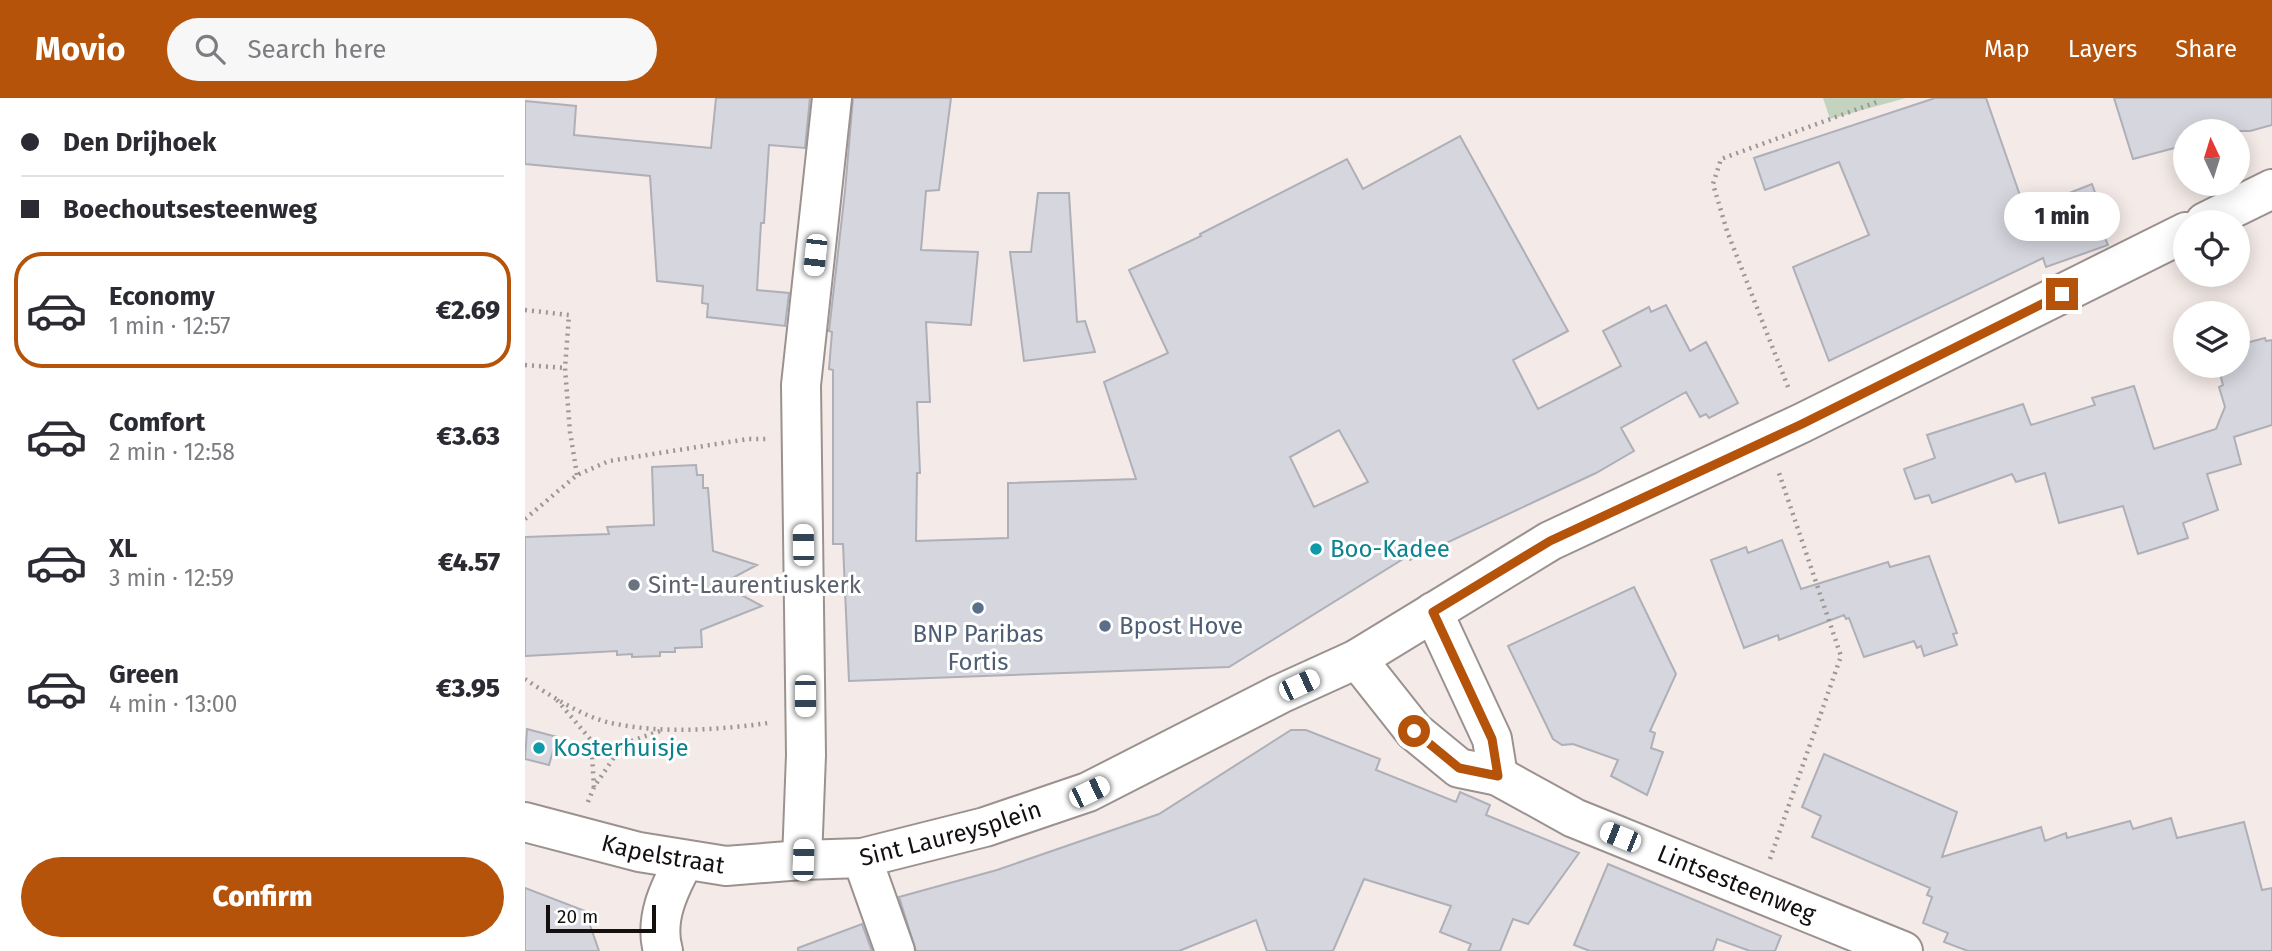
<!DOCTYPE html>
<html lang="en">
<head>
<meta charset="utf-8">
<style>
	:root { --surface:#fff; --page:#f7f7f7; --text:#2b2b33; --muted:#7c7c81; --line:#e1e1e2; --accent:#b45309 }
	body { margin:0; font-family:"Fira Sans",sans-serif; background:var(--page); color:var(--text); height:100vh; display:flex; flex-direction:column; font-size:26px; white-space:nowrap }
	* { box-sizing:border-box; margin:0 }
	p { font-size:23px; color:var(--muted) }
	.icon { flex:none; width:38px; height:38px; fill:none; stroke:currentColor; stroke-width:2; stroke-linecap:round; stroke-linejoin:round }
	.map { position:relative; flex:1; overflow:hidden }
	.panel { display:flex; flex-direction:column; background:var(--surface); width:525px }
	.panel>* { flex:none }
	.guide { display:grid; align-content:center; height:154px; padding:0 21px; background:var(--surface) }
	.needle { width:46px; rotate:356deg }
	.buttons { position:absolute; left:1648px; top:21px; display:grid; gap:14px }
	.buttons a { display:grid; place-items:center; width:77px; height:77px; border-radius:50%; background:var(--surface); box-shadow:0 4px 18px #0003; font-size:35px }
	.scale { position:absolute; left:21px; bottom:18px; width:110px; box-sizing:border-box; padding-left:7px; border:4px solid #13100f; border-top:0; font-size:19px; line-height:24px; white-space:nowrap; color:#13100f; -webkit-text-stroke:5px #fff; paint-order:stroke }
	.end { position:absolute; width:32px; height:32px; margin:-16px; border:9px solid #b45309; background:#fff; box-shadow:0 0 0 4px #fff }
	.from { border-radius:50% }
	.bubble { position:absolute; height:49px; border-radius:24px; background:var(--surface); box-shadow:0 4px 18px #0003; font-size:23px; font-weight:800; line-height:49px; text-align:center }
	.car { position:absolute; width:21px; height:42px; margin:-21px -10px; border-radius:9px; box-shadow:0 0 5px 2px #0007; background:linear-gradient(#fff 24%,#345 0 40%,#fff 0 76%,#345 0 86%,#fff 0) }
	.guide b { display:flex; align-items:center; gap:24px; height:66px; font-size:26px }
	.guide b+b { border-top:2px solid var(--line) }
	.guide i { width:18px; height:18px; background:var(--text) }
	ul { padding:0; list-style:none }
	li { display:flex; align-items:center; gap:21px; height:116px; margin:0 14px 10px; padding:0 7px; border:4px solid transparent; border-radius:28px }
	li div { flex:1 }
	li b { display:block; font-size:26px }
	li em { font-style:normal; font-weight:800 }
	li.selected { border-color:var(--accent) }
	li>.icon { width:63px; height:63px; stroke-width:1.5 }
	.button { display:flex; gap:14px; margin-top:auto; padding:14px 21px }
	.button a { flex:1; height:80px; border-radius:42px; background:var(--accent); color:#fff; font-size:28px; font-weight:800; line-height:80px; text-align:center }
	header { display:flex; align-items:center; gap:42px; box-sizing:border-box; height:98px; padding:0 35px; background:var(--accent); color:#fff }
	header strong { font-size:33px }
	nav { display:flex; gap:38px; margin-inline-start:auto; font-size:24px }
	.search { width:490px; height:63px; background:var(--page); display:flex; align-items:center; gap:18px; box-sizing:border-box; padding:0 24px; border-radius:38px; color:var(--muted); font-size:26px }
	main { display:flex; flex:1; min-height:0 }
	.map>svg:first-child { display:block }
	.green { fill:#c3d3be }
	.building { fill:#d5d6de; stroke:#aeafb7; stroke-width:2; fill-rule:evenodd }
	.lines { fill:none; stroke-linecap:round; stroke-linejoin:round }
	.minor-casing { stroke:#9b928f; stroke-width:42 }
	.path { stroke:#9d9694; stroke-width:4.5; stroke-dasharray:2 5; stroke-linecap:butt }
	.minor { stroke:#fff; stroke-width:38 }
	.route { stroke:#b45309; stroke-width:9 }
	.culture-dot { fill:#0f9aa8; stroke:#fff; stroke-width:2.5 }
	.worship-dot { fill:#6b7280; stroke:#fff; stroke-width:2.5 }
	.service-dot { fill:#5c6f8a; stroke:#fff; stroke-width:2.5 }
	.labels { text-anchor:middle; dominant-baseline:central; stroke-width:6; stroke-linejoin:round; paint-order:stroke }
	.culture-label { font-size:24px; fill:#0d838f; stroke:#fff; text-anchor:start }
	.worship-label { font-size:24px; fill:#5b616d; stroke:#fff; text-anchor:start }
	.service-label { font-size:24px; fill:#4e5e75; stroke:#fff; text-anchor:start }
	.street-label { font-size:24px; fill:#13100f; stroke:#fff }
</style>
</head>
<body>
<header>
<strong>Movio</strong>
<div class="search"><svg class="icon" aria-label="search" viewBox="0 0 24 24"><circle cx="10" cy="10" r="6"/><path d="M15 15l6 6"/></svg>Search here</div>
<nav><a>Map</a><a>Layers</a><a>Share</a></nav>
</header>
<main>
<section class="panel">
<div class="guide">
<b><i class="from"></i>Den Drijhoek</b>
<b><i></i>Boechoutsesteenweg</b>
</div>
<ul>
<li class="selected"><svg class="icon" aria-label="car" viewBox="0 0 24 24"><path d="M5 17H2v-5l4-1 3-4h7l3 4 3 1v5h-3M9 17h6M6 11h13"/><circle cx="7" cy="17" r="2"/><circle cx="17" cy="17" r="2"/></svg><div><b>Economy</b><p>1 min · 12:57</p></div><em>€2.69</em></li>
<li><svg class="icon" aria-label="car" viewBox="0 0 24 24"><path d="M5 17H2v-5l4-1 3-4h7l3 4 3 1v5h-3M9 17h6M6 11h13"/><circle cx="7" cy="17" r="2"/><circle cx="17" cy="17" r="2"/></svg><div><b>Comfort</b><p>2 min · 12:58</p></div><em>€3.63</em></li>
<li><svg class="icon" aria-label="car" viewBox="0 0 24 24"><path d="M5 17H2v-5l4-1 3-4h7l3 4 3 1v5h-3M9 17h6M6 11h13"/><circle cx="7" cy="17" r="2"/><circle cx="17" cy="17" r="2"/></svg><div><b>XL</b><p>3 min · 12:59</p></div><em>€4.57</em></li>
<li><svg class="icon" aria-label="car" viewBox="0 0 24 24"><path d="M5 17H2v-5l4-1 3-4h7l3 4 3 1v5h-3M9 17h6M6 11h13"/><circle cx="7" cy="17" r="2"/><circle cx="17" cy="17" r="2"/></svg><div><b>Green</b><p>4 min · 13:00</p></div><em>€3.95</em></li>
</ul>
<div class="button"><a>Confirm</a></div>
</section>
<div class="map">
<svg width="1747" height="853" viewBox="0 0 1747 853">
	<rect width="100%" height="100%" fill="#f4eae7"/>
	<path class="green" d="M1298,0H1381L1305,21Z"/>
	<path class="building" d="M191,0H285L280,50L244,47L239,125H236L232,192L264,195L260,228L182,219L183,206L177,205L178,188L132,183L125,78L0,66V3L51,8L49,37L186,50Z
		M328,0H426L414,92L401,93L396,152L453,154L446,227L401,224L405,304H392L395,375H392L391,443L483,440V385L611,381L579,284L643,255L604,172L676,138L675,136L822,61L838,91L935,38L1043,233L988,262L1013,311L1096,268L1078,233L1124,209L1126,214L1141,207L1165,253L1181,244L1213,305L1184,320L1181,316L1175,319L1161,294L1096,330L1109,353L1071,375L885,462L883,458L704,569L324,583L318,446H308V272L304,271L307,234L304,233L320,93ZM814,332L843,384L789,409L765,359Z
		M1410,0H1461L1498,106L1527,96L1529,101L1567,86L1580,123L1574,126L1583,147L1521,169L1518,160L1304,263L1268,169L1344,137L1314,64L1240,92L1229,60Z
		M1589,0H1747V27L1725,33H1661V47L1608,61Z
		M513,95H544L552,224L560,223L570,254L499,263L485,154H506Z
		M1740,240L1741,243L1747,242V327L1709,339L1716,366L1682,376L1693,412L1658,425L1663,440L1613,456L1598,408L1534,425L1520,375L1491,384L1487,376L1407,405L1404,397L1390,401L1379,371L1410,360L1402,337L1498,306L1506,327L1570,307L1567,300L1609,288L1629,351L1691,331L1700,309L1694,289L1698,287L1693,268H1713V247Z
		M171,367L172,377H178V390H183L188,453L232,467L196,486L237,508L176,532L177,549L150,550V554H135V558L107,559V556L92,557V553L0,558V439L84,436L82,429L129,427L127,369Z
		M1257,442L1276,491L1363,464L1365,469L1404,458L1432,535L1428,536L1432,547L1399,558L1396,548L1392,550L1389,543L1339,559L1324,520L1321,521L1319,517L1254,542L1253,537L1219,550L1186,462L1221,449L1223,455Z
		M1109,489L1151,576L1125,633L1130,635L1126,650L1138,654L1122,697L1086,678L1093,662L1048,646L1037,647L1028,641L983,548Z
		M2,631L32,639L24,667L0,661Z
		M766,632H781L855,661L851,672L931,704L935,694L965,707L961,717L1054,755L1003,826L988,821L975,853H943L946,846L915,834L926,808L839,781L808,853H742L731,822L654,853H391L374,799L472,772L634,716Z
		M1299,656L1432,714L1417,759L1516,729L1520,743L1541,735L1542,740L1605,723L1608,731L1646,720L1652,740L1719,724L1737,792L1747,790V853H1443L1419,844L1423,835L1398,825L1407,799L1402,797L1405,790L1287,739L1296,718L1277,709Z
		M1083,766L1256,838L1250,853H1225L1192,841L1188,853H1065L1049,847Z
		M0,790L60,813L74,853H0Z
		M337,826L347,853H273V850Z"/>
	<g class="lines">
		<defs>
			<g id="minor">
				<path d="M1680,124L1747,91"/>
				<path d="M908,514L967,641L973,678"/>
				<path id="s1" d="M832,561L889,633L934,670L973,678L1049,720L1378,853"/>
				<path id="s2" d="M0,724L114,754L201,768L277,762L337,760L460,729L563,694L755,596L832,561L1025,443L1277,325L1661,134"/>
				<path d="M337,760L370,853"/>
				<path d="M277,762L281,657L276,287L307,0"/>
				<path d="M138,853C129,821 144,791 159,763"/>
			</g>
		</defs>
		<use href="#minor" class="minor-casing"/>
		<path class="path" d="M0,212L44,217L40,270L45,334L52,377
			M0,267L40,270
			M1263,289L1202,133L1188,86L1196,61L1352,4L1351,0
			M0,421L52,377L84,363L223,341H241
			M0,581C24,597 58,619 86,625C137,636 192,632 243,625
			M32,602L66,642L69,689
			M63,704L69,689L98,646L138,632
			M1245,761L1316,558L1254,375"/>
		<use href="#minor" class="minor"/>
	</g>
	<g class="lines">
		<path class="route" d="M889,633L934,670L973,678L967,641L908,514L1025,443L1277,326L1537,196"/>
	</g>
	<g class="culture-dot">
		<circle cx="791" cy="451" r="7"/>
		<circle cx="14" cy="650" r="7"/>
	</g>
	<circle class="worship-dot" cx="109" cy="487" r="7"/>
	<g class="service-dot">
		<circle cx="453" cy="510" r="7"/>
		<circle cx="580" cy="528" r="7"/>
	</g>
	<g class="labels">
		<g class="culture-label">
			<text x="805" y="451">Boo-Kadee</text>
			<text x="28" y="650">Kosterhuisje</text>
		</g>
		<g class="worship-label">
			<text x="123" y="487">Sint-Laurentiuskerk</text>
		</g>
		<g class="service-label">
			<text x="594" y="528">Bpost Hove</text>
			<text x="453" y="536" text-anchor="middle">BNP Paribas<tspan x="453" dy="28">Fortis</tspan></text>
		</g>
		<g class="street-label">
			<text stroke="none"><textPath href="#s2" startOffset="434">Sint Laureysplein</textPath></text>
			<text stroke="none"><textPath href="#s2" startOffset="142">Kapelstraat</textPath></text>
			<text stroke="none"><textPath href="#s1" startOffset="452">Lintsesteenweg</textPath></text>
		</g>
	</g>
</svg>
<div class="buttons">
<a><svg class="needle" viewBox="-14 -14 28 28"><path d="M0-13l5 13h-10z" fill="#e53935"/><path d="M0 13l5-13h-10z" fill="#7c7c81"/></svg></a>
<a><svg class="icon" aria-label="locate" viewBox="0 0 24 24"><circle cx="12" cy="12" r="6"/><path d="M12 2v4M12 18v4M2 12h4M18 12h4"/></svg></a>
<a><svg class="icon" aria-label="layers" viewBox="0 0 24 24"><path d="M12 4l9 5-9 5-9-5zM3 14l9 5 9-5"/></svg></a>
</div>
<div class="scale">20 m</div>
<i class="end from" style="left:889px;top:633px"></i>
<i class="end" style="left:1537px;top:196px"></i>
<div class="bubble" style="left:1479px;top:94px;width:116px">1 min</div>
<i class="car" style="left:290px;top:157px;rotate:186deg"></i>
<i class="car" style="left:278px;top:447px;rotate:359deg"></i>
<i class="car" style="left:774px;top:587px;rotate:65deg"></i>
<i class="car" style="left:280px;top:598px;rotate:180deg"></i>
<i class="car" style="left:564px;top:694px;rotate:64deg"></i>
<i class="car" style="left:1095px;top:739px;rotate:292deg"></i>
<i class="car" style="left:278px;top:762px;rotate:2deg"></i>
</div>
</main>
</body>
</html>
